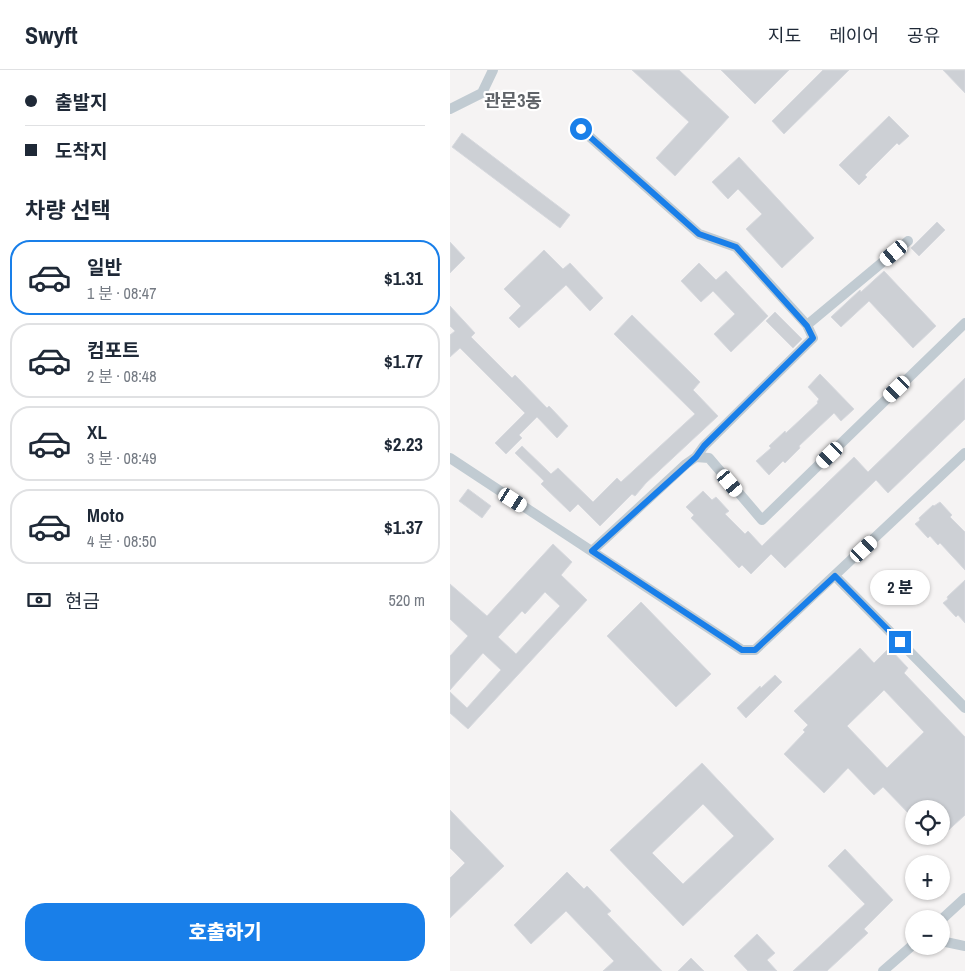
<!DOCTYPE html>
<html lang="ko">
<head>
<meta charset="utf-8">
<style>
	:root { --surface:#fff; --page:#f6f6f7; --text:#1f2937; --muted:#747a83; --line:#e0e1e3; --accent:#197fe9 }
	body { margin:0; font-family:"Archivo Narrow","Noto Sans KR",sans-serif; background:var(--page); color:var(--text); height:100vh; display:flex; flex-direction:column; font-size:19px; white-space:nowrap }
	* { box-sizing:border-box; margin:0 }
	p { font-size:16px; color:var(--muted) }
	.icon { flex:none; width:28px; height:28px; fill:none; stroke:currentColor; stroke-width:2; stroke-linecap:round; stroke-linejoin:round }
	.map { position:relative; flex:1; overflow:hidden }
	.panel { display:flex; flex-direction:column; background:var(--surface); width:450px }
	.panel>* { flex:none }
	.banner { display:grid; align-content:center; height:110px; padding:0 25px; background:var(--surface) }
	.buttons { position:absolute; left:455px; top:730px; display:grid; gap:10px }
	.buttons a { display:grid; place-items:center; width:45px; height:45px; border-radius:50%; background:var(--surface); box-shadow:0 1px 4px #0004; font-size:25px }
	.end { position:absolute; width:22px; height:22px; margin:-11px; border:6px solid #197fe9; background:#fff; box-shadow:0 0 0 2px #fff }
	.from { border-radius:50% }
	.bubble { position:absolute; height:35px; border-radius:18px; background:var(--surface); box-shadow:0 1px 4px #0004; font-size:16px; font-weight:800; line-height:35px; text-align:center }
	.car { position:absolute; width:15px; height:30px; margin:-15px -8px; border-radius:6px; box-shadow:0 0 4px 1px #0007; background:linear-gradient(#fff 24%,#345 0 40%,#fff 0 76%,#345 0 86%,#fff 0) }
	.banner b { display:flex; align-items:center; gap:18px; height:48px; font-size:19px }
	.banner b+b { border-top:1px solid var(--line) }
	.banner i { width:12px; height:12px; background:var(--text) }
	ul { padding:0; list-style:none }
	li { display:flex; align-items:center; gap:15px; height:75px; margin:0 10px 8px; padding:0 15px; border:2px solid var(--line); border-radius:20px }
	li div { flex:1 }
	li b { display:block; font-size:19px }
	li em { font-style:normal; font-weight:800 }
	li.active { border-color:var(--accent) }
	li>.icon { width:45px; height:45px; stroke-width:1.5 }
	h2 { padding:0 25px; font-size:22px; line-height:60px }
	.pay { display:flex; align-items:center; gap:12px; height:55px; padding:0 25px; font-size:19px }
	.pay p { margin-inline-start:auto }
	.action { display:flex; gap:10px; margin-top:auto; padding:10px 25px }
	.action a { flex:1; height:58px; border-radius:20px; background:var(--accent); color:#fff; font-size:20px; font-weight:800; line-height:58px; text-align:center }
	header { display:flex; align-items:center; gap:30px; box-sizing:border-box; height:70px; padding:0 25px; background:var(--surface); border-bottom:1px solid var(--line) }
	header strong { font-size:24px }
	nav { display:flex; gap:28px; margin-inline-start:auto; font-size:18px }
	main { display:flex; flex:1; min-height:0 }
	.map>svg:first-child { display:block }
	.building { fill:#cdd0d5; stroke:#d7d9de; fill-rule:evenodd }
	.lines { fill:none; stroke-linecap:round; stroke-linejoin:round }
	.minor { stroke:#c1cbd2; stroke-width:10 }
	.route { stroke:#197fe9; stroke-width:6 }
	.labels { text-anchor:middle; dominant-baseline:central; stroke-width:4.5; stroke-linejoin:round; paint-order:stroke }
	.quarter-label { font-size:18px; font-weight:bold; fill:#5f6368; stroke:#fff }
</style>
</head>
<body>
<header>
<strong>Swyft</strong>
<nav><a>지도</a><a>레이어</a><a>공유</a></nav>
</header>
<main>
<section class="panel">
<div class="banner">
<b><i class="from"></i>출발지</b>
<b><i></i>도착지</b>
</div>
<h2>차량 선택</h2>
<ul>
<li class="active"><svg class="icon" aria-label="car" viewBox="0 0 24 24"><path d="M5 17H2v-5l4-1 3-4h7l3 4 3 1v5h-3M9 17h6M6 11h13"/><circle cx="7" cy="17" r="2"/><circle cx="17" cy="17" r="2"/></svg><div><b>일반</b><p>1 분 · 08:47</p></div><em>$1.31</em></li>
<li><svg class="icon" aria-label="car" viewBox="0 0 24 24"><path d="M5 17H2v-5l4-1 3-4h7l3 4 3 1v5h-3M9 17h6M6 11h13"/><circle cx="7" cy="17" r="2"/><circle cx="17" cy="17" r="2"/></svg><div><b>컴포트</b><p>2 분 · 08:48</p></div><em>$1.77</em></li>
<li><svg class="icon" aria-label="car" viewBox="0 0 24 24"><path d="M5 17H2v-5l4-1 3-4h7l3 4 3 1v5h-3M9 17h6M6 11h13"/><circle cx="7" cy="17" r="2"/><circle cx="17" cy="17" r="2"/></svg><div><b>XL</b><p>3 분 · 08:49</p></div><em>$2.23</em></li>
<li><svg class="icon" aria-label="car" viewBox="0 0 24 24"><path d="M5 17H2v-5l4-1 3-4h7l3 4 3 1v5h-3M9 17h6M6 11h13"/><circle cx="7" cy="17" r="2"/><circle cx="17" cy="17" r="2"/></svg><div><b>Moto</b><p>4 분 · 08:50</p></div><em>$1.37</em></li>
</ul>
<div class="pay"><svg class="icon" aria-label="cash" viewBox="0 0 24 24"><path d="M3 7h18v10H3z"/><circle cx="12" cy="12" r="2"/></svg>현금<p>520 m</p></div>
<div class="action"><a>호출하기</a></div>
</section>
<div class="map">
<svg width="515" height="901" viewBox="0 0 515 901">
	<rect width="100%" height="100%" fill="#f5f3f3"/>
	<path class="building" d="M182,0H229L279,47L225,106L206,88L239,52Z
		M271,0H339L305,34Z
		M373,0H399L334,64L322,51Z
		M493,0H515V23Z
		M439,46L459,66L449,75L447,73L415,105L417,107L409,115L389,95Z
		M12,63L120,145L110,158L2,77Z
		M289,87L364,168L332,198L296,159L312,144L288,119L278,129L262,112Z
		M487,152L495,160L469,186L461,178Z
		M0,172L15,188L0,203Z
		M94,180L113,199L120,193L153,228L140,241L116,215L69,258L59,248L71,236L54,219Z
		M249,193L266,210L276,201L318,246L281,282L264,264L285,244L263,221L251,232L231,211Z
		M434,201L486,256L463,278L419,231L391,257L381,247L410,220L411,222Z
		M0,236L25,263L21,267L62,308L65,305L97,338L99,336L118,356L107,368L87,347L69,365L72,368L56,384L45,373L75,343L10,278L0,287V265L5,261L0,256Z
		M325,242L352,269L343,278L316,251Z
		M182,245L250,312L243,320L268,346L196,413L185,426L182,424L150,456L128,434L120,442L91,414L94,411L65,383L72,376L101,404L108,398L143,432L167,408L171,412L245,344L164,264Z
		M370,304L404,339L391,351L384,343L349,376L350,378L335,393L333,391L319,405L306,391L321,378L319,376L335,361L336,363L368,333L367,332L369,329L358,317Z
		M515,308V349L438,423L426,410L335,498L321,484L301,504L292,495L289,498L241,448L244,445L236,437L253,421L262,430L266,427L279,441L275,444L295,464L298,461L312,476L404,387L418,402Z
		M18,419L41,436L32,448L9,431Z
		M490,432L502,445L500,447L515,462V500L490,473L488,475L480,466L478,468L465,454L470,450L469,448L483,435L484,436Z
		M103,474L122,492L111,505L137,530L18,659L0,643V622L17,638L51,600L33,583L0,620V586L18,566L0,549V514L37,546ZM95,522L110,536L66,584L48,567L72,541L75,544Z
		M515,510V553L508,545L506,547L493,533L498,529L497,527Z
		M191,532L261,604L226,637L157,566Z
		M410,578L424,593L439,578L458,598L454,603L515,667V745L491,767V739H464V749L433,717L424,725L398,698L374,723L334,684L355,662L353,660L358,655L344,641ZM434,620L474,662L437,698L397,656Z
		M325,605L332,612L296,648L287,638L310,616L311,618Z
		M252,693L324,769L233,856L160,780ZM253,734L284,766L233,814L202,783Z
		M0,740L54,796L0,848V808L15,793L0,778Z
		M395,779L443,830L414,859L418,863L377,901H343L415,834L378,796Z
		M117,802L134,819L137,816L161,841L157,844L212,901H153L164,891L116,841L81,874L64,855Z
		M307,864L325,883L317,890L327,901H298L284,886Z
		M241,888L254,901H228Z"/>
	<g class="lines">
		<path class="minor" d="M0,39L32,23L43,0
			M131,59L249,164L286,177L357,255L363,268L254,376L246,387L236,394L142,481
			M357,255L458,171
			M246,387L259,388L312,450L515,253
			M0,388L292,580H305L515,383
			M385,506L515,638
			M491,850L515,828
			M491,871L515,876
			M433,901L464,874"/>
	</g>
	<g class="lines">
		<path class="route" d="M131,59L249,164L286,177L357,256L363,268L254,376L246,387L142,481L292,580H305L385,506L450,572"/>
	</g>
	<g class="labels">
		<g class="quarter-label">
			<text x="63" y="30">관문3동</text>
		</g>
	</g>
</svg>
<div class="buttons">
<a><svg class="icon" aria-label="locate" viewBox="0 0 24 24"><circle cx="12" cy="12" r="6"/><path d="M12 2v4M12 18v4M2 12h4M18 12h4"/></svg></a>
<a>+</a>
<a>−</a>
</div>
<i class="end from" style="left:131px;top:59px"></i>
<i class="end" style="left:450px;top:572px"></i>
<div class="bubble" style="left:420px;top:500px;width:60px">2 분</div>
<i class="car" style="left:444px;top:183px;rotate:230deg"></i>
<i class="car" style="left:447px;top:319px;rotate:226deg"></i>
<i class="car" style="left:380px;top:385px;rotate:226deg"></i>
<i class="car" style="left:280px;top:413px;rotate:140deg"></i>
<i class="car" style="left:63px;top:430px;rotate:123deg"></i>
<i class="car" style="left:414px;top:479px;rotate:47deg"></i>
</div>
</main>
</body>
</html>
